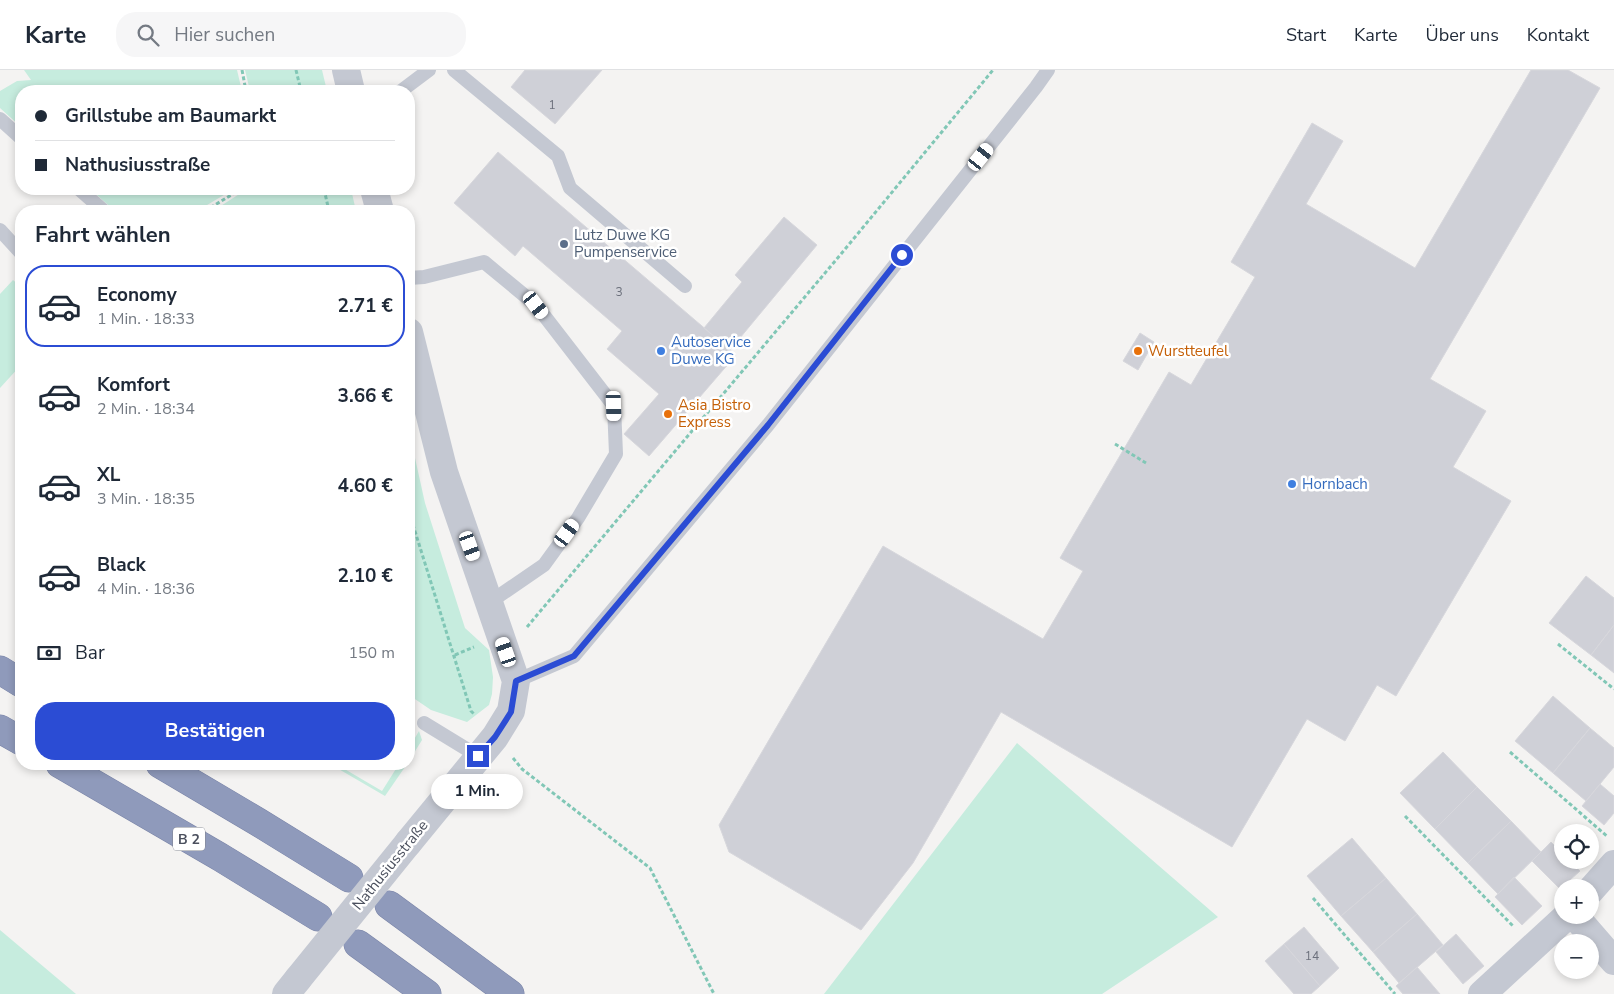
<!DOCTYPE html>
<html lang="de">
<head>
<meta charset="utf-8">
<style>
	:root { --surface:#fff; --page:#f6f6f7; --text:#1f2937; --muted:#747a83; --line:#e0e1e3; --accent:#2b4cd4 }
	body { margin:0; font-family:"Nunito Sans",sans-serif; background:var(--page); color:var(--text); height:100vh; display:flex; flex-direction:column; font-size:19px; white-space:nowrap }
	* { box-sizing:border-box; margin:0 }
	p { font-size:16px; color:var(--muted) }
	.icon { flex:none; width:28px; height:28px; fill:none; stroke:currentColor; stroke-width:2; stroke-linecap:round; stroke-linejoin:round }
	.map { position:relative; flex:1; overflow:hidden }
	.drawer { position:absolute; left:15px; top:135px; width:400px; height:565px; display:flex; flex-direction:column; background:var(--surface); border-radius:20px; box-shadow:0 2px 8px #0003 }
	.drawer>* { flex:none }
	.top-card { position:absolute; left:15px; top:15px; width:400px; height:110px; border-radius:20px; box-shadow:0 2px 8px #0003; display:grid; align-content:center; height:110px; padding:0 20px; background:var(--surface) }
	.tools { position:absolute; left:1554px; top:754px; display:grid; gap:10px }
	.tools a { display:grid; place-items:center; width:45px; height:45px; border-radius:50%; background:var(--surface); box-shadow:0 2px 8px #0003; font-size:25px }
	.end { position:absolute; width:22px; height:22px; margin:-11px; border:6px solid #2b4cd4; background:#fff; box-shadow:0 0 0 2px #fff }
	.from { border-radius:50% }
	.bubble { position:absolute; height:35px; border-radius:18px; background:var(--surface); box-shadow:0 2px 8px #0003; font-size:16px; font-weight:700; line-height:35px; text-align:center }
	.car { position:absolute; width:15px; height:30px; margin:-15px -8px; border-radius:6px; box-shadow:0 0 4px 1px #0007; background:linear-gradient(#fff 24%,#345 0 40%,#fff 0 76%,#345 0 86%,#fff 0) }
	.top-card b { display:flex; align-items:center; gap:18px; height:48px; font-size:19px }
	.top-card b+b { border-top:1px solid var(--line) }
	.top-card i { width:12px; height:12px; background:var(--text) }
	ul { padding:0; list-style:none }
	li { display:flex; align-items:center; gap:15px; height:82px; margin:0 10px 8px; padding:0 10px; border:2px solid transparent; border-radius:20px }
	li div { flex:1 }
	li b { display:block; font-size:19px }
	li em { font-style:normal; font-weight:700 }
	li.on { border-color:var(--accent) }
	li>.icon { width:45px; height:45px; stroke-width:1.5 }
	h2 { padding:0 20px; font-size:22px; line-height:60px }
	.pay { display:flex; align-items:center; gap:12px; height:55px; padding:0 20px; font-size:19px }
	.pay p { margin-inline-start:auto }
	.primary-button { display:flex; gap:10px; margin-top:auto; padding:10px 20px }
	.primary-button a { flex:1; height:58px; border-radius:20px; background:var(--accent); color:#fff; font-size:20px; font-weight:700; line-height:58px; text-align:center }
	header { display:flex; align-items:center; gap:30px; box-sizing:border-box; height:70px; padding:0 25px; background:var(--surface); border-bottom:1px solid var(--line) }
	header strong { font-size:24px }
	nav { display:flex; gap:28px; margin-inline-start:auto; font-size:18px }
	.search { width:350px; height:45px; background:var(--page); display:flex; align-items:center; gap:12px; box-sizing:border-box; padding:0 18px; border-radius:20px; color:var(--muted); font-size:19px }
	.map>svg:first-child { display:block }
	.green { fill:#c6ecde }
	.building { fill:#cfd0d7; stroke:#d7d7dc }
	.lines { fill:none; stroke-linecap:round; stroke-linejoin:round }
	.highway-casing { stroke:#7a84a7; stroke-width:29 }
	.path { stroke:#81c7b6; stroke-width:3; stroke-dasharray:4 2.5; stroke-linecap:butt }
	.lane { stroke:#c4c8d2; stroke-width:14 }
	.street { stroke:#c4c8d2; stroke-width:28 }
	.highway { stroke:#8f9abb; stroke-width:28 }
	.street-bridge { stroke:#c4c8d2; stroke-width:28 }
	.route { stroke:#2b4cd4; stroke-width:6 }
	.service-dot { fill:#5c6f8a; stroke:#fff; stroke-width:2 }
	.shop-dot { fill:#3f7fe0; stroke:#fff; stroke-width:2 }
	.food-dot { fill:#e8710a; stroke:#fff; stroke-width:2 }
	.labels { text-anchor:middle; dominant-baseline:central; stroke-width:5; stroke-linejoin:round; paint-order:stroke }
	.number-label { font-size:12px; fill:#6c707c }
	.shield { fill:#fff; stroke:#81848e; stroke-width:1 }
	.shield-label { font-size:14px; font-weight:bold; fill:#4b505e }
	.service-label { font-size:15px; fill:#4e5e75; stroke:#fff; text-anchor:start }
	.shop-label { font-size:15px; fill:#366cbe; stroke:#fff; text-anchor:start }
	.food-label { font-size:15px; fill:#c56008; stroke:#fff; text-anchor:start }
	.street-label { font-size:15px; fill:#4b505e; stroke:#fff }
</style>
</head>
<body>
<header>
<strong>Karte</strong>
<div class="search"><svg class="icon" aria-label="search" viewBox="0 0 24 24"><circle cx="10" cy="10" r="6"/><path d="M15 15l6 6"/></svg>Hier suchen</div>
<nav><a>Start</a><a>Karte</a><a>Über uns</a><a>Kontakt</a></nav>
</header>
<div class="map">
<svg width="1614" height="924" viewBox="0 0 1614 924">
	<rect width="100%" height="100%" fill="#f4f3f2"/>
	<path class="green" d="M24,0H237L242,21H21V57L0,38V21L17,11L31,10Z
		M245,0H322L327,21H250Z
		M90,119H234L197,141H115Z
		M247,119H351L356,141H213Z
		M13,210L21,217V295L0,318V224Z
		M409,361L425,433L465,558L489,580L493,607L492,624L489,635L467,652L431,640L409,625Z
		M419,661L422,670L409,691V678Z
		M1017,673L1218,847L1102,924H824Z
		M330,694H336L382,721L399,694H407L385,726Z
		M0,860L76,924H0Z"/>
	<path class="building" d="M525,0H602L555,54L511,17Z
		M1531,0H1568L1600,18L1430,309L1486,341L1453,397L1511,431L1396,626L1377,615L1345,671L1307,649L1232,777L1001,642L913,793L861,860L729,782L719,755L883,476L1043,569L1083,501L1060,488L1169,302L1191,315L1255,207L1231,192L1312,53L1343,71L1306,134L1415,198Z
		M498,82L736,285L649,386L624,364L659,324L607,279L622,261L523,176L515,186L454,133Z
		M784,147L817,175L730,280L704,258L742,212L735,205Z
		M1140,263L1154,272L1138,300L1123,291Z
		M1586,506L1614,528V555L1591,585L1549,553Z
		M1614,555V603L1591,585Z
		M1553,626L1590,658L1553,703L1515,671Z
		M1590,658L1614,678V697L1586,731L1553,703Z
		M1443,682L1477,717L1435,759L1400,723Z
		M1600,714L1614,726V743L1604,755L1582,736Z
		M1477,717L1511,751L1468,793L1435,759Z
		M1511,751L1541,782L1498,824L1468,793Z
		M1352,768L1386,808L1341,846L1307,806Z
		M1551,772L1562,783V790H1569L1580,801L1560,819L1532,791Z
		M1514,807L1542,836L1522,855L1495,827Z
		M1386,808L1417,844L1373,882L1341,846Z
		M1417,844L1443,875L1399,913L1373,882Z
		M1304,857L1339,898L1320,916L1284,874Z
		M1456,864L1484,896L1463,914L1436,882Z
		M1284,874L1320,916L1311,924H1294L1265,891Z
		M1417,897L1440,924H1403L1396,916Z"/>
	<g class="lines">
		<defs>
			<path id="highway" d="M0,600L21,613
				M0,659L21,671
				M60,694L220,787L318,847
				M160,694L258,752L349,808
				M389,835L510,924
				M358,874L427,924"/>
		</defs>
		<use href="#highway" class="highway-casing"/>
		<path class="path" d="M242,0L246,21
			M296,0L301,21
			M324,119L329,141
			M205,141L241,119
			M1115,374L1146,393
			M409,442L471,641L474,644
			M527,557L841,184L993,0
			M1558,574L1614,619
			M455,585L474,577
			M1510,682L1608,767
			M513,688L522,699L650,798L714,924
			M1405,746L1513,856
			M1313,828L1395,924"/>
		<path class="lane" d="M454,0L558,86L570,118L685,216
			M401,21L429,0
			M0,49L21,68
			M79,119L104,141
			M0,160L21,183
			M409,208L424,207L484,192L536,235L614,336L616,384L578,448L544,495L490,532
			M516,611L574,586L768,355L1036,17L1048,0
			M424,653L478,686"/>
		<path class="street" d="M346,0L351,21
			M374,119L380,141
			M408,773L495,667L511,641L516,611L444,402L409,262
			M1590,821L1614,794
			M1574,845L1614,891
			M286,924L298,909
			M1482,924L1568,845"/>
		<use href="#highway" class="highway"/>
		<path class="street-bridge" d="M298,909L408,773"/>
	</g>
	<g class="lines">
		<path class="route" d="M478,686L495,667L511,642L516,611L574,586L768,355L902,185"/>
	</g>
	<circle class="service-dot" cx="564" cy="174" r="5"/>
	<g class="shop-dot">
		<circle cx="661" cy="281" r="5"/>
		<circle cx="1292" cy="414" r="5"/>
	</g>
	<g class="food-dot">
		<circle cx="1138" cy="281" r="5"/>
		<circle cx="668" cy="344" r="5"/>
	</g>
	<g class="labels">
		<g class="number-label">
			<text x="552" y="35">1</text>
			<text x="619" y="222">3</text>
			<text x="1312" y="886">14</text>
		</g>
		<rect class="shield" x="173" y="757.5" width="32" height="23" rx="4"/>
		<g class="shield-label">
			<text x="189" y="769">B 2</text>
		</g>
		<g class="service-label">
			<text x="574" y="165">Lutz Duwe KG<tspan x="574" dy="17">Pumpenservice</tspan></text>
		</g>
		<g class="shop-label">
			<text x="671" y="272">Autoservice<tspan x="671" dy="17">Duwe KG</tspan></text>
			<text x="1302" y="414">Hornbach</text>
		</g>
		<g class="food-label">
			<text x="1148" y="281">Wurstteufel</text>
			<text x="678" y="335">Asia Bistro<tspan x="678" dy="17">Express</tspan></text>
		</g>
		<g class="street-label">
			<text transform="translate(390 795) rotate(-51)">Nathusiusstraße</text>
		</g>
	</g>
</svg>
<div class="tools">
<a><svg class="icon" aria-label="locate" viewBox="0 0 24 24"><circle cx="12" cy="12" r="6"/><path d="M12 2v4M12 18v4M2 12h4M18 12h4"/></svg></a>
<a>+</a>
<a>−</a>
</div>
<i class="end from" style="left:902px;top:185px"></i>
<i class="end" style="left:478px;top:686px"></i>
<div class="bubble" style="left:431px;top:704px;width:92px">1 Min.</div>
<i class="car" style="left:981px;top:87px;rotate:39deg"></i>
<i class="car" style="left:536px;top:235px;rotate:142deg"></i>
<i class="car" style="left:614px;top:336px;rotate:178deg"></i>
<i class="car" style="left:567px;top:463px;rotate:36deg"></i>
<i class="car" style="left:470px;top:476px;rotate:160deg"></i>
<i class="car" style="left:506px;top:582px;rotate:341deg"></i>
<div class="top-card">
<b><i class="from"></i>Grillstube am Baumarkt</b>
<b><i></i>Nathusiusstraße</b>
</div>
<section class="drawer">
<h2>Fahrt wählen</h2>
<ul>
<li class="on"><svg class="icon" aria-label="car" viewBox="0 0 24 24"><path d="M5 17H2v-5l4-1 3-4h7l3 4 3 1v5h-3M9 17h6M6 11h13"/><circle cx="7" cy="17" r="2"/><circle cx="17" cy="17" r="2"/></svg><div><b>Economy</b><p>1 Min. · 18:33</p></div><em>2.71 €</em></li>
<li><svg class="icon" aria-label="car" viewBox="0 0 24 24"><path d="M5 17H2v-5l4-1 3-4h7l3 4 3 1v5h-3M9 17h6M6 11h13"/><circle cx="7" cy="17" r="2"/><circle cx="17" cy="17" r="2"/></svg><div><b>Komfort</b><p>2 Min. · 18:34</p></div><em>3.66 €</em></li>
<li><svg class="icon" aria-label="car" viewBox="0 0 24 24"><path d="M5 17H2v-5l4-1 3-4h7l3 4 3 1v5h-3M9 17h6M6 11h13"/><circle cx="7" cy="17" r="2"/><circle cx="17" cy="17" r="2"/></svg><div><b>XL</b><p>3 Min. · 18:35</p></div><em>4.60 €</em></li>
<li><svg class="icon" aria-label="car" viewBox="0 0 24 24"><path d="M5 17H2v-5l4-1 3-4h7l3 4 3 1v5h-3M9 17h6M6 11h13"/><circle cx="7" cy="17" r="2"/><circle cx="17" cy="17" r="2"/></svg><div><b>Black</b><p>4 Min. · 18:36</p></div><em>2.10 €</em></li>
</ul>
<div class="pay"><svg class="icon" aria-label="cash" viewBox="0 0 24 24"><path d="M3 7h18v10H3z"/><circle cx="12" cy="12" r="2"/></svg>Bar<p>150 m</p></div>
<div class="primary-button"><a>Bestätigen</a></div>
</section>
</div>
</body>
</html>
